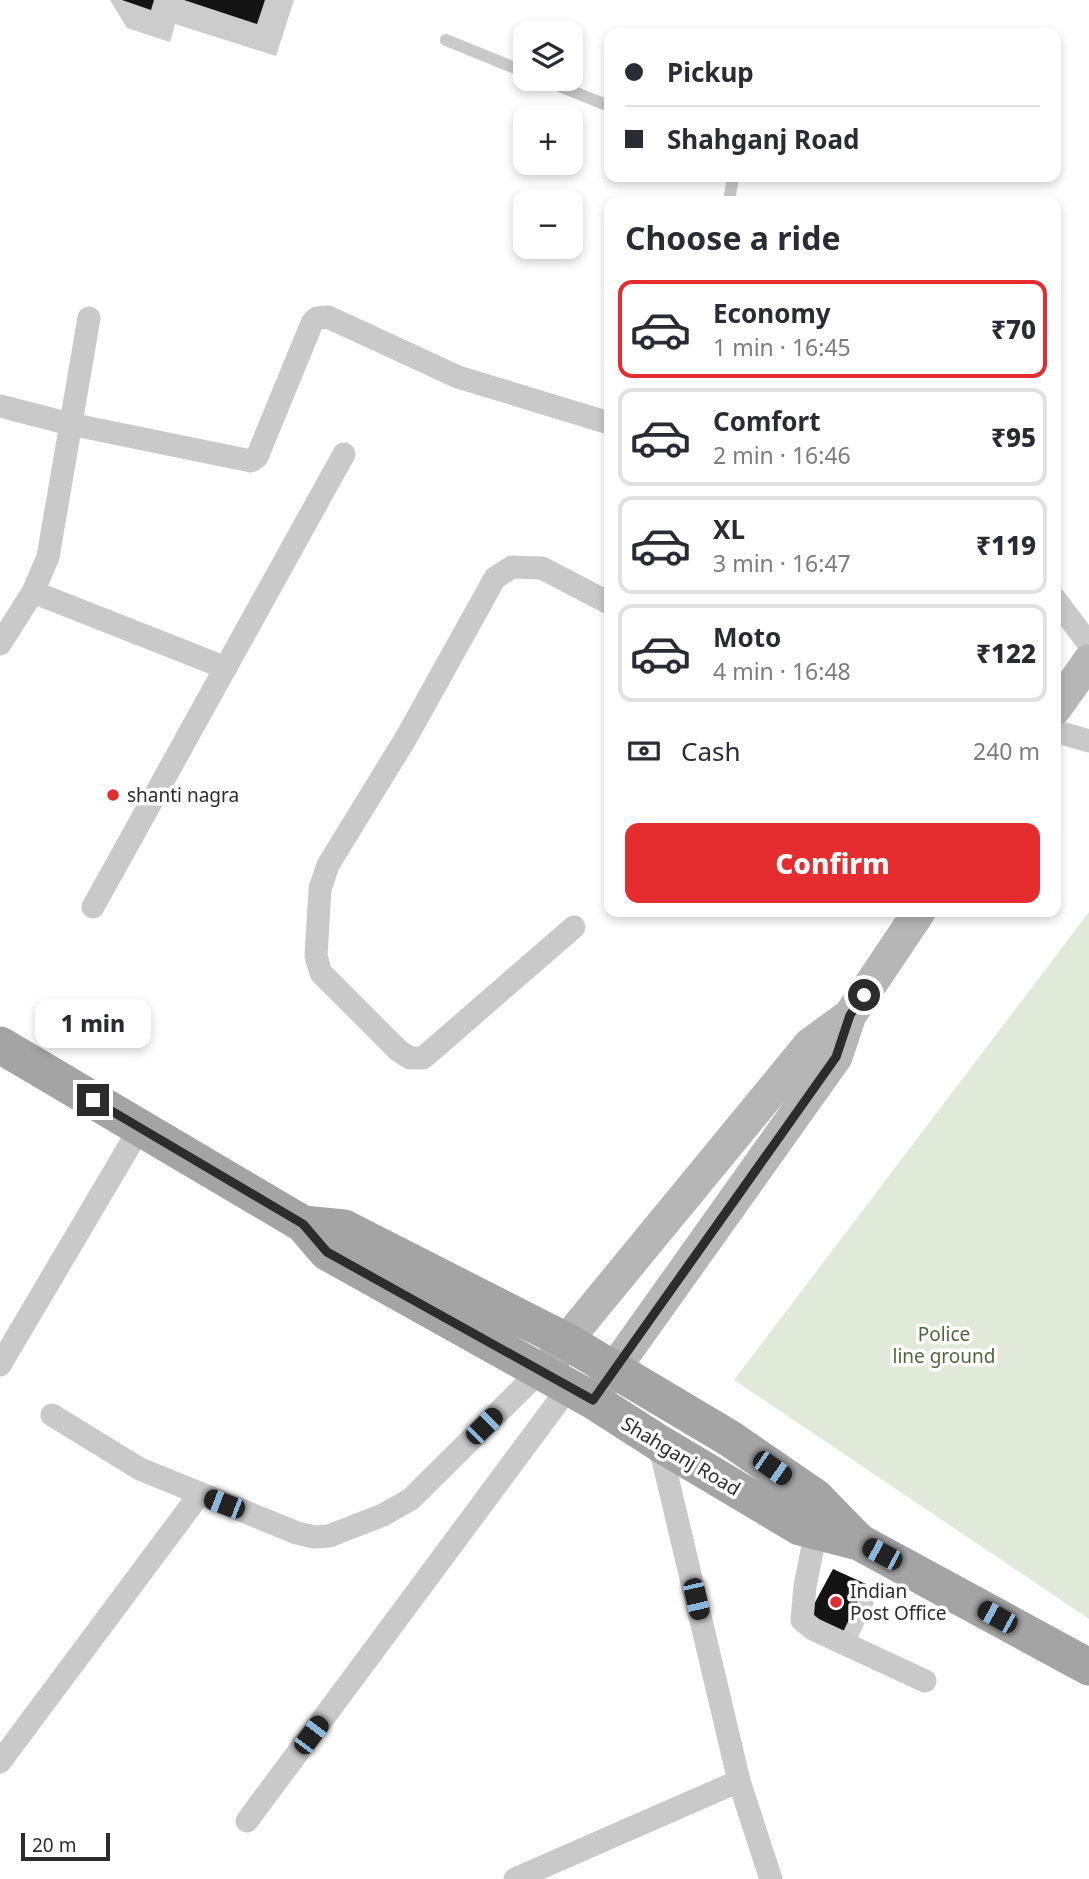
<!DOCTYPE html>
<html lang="en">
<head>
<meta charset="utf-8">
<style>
	:root { --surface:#fff; --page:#f7f7f7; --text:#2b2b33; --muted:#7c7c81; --line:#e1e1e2; --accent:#e52c2f }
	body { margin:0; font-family:"Noto Sans",sans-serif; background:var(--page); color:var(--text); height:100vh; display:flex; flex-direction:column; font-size:26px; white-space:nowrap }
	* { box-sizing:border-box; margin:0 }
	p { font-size:23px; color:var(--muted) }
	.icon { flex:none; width:38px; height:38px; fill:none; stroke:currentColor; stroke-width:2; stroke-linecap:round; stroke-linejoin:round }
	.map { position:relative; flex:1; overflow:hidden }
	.panel { position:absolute; left:604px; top:196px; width:457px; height:721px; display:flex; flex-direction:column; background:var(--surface); border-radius:14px; box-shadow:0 4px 10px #0003 }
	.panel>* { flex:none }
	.banner { position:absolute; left:604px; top:28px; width:457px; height:154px; border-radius:14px; box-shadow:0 4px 10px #0003; display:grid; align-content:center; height:154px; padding:0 21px; background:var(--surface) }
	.fabs { position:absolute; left:513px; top:21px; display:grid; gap:14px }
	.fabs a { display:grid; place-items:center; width:70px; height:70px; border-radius:14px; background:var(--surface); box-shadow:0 4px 10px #0003; font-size:35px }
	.scale { position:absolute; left:21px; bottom:18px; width:89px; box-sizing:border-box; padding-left:7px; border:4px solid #2c2c2c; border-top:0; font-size:19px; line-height:24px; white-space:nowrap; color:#2c2c2c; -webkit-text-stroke:5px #fff; paint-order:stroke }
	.end { position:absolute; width:32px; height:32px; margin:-16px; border:9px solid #2c2c2c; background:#fff; box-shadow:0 0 0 4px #fff }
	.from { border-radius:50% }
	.bubble { position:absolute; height:49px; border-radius:14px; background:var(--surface); box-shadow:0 4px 10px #0003; font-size:23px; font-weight:800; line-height:49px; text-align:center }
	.car { position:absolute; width:21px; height:42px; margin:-21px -10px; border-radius:9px; box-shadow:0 0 5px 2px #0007; background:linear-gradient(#222 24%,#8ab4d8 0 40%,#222 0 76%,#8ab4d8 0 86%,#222 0) }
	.banner b { display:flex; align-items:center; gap:24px; height:66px; font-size:26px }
	.banner b+b { border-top:2px solid var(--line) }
	.banner i { width:18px; height:18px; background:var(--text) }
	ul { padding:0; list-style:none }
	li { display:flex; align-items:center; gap:21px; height:98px; margin:0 14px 10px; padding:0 7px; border:4px solid var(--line); border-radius:14px }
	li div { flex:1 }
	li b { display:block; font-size:26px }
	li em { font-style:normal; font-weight:800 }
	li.active { border-color:var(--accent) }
	li>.icon { width:63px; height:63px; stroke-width:1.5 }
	h2 { padding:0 21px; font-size:32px; line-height:84px }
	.pay { display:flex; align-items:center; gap:18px; height:77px; padding:0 21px; font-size:26px }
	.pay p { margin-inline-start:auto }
	.cta { display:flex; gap:14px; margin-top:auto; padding:14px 21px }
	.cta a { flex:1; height:80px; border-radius:14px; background:var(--accent); color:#fff; font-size:28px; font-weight:800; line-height:80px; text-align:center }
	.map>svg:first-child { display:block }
	.green { fill:#e1ead9 }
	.shadow { fill:#0003 }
	.building { fill:#131313 }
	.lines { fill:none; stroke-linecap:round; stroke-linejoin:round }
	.service { stroke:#c9c9c9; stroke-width:12 }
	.minor { stroke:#c9c9c9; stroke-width:23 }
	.secondary { stroke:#b6b6b6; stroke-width:33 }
	.primary { stroke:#a4a4a4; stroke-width:37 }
	.route { stroke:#2c2c2c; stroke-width:9 }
	.poi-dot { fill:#e52c2f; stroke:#fff; stroke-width:2.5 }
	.labels { text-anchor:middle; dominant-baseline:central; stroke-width:7; stroke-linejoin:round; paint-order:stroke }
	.poi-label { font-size:19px; fill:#2c2c2c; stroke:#fff; text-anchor:start }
	.park-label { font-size:19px; fill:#4d683a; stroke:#fff }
	.street-label { font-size:19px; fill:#2c2c2c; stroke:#fff }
</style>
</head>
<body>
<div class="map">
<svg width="1089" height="1879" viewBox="0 0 1089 1879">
	<rect width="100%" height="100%" fill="#fff"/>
	<path class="green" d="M1089,912V1619L734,1380Z"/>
	<path class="shadow" d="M110,0H294L276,56L175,24L170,42L127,28Z
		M864,1586L874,1603L853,1648L818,1636Z"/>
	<path class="building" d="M122,0H154L151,10Z
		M184,0H265L257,24Z
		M833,1569L866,1584L843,1632L806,1619Z"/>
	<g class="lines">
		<path class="service" d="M446,40L525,72
			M542,79L609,106
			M729,201L733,177"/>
		<path class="minor" d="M0,406L70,424L251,461L257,457L312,323L317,318L328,317L458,377L609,423
			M33,592L226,668
			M1055,599L1089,644
			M0,644L33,592L48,557L89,318
			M1055,731L1089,741
			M93,907L344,454
			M574,927L423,1058H410L399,1051L321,973L316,956L320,889L328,865L406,738L495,578L512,567L542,568L609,603
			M0,1365L140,1128
			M52,1415L140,1469L297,1533L314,1537L329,1536L383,1515L411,1499L539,1372
			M659,1443L739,1781L771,1879
			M816,1531L805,1586L802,1620L813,1629L925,1681
			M0,1762L199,1495
			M247,1821L569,1387
			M515,1879L739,1781"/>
		<path class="secondary" d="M1055,709L1089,661
			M543,1374L566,1341L810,1044L850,1015
			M592,1400L836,1057L850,1015L919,912"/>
		<path class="primary" d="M0,1045L303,1224L327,1252L592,1400L659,1443L800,1527L859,1542L1089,1667
			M303,1224L344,1228L566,1341L729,1438L815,1497L858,1541"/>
	</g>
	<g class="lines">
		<path class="route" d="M93,1100L303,1224L327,1252L593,1400L836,1057L850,1015L864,995"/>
	</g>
	<g class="poi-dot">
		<circle cx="113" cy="795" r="7"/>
		<circle cx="836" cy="1602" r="7"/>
	</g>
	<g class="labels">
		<g class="poi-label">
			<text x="127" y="795">shanti nagra</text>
			<text x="850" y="1591">Indian<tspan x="850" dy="22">Post Office</tspan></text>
		</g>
		<g class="park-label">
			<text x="944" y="1334">Police<tspan x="944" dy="22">line ground</tspan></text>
		</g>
		<g class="street-label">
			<text transform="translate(681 1456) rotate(31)">Shahganj Road</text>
		</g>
	</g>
</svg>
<div class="fabs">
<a><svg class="icon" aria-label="layers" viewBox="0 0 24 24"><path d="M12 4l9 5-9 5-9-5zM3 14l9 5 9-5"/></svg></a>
<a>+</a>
<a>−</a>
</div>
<div class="scale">20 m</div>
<i class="end from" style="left:864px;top:995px"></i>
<i class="end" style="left:93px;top:1100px"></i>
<div class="bubble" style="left:35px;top:999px;width:116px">1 min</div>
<i class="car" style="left:484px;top:1426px;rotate:45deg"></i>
<i class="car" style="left:772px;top:1468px;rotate:125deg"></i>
<i class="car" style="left:224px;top:1504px;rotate:291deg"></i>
<i class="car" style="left:882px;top:1554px;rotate:298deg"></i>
<i class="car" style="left:696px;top:1599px;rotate:167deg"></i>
<i class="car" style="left:997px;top:1617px;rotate:299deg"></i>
<i class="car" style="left:311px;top:1735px;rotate:37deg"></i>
<div class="banner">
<b><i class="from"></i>Pickup</b>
<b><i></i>Shahganj Road</b>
</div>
<section class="panel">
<h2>Choose a ride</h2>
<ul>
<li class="active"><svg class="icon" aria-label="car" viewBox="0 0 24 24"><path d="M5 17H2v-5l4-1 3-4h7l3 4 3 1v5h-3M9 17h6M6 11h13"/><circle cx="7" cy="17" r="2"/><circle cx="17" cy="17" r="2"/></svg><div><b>Economy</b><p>1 min · 16:45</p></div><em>₹70</em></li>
<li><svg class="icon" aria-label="car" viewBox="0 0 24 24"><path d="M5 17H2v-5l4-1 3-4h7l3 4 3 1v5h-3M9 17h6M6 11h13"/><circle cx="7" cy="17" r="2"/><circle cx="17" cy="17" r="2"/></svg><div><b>Comfort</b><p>2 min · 16:46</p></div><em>₹95</em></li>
<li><svg class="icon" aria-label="car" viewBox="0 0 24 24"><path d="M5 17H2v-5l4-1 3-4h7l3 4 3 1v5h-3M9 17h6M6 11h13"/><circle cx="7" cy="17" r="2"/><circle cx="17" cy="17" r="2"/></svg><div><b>XL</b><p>3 min · 16:47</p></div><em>₹119</em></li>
<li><svg class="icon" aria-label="car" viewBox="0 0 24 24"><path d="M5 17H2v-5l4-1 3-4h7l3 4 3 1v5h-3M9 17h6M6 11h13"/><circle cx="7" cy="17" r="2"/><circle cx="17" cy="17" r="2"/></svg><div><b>Moto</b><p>4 min · 16:48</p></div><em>₹122</em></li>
</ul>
<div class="pay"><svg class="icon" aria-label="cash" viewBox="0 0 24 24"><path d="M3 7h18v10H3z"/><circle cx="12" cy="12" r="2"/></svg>Cash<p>240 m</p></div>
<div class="cta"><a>Confirm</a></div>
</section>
</div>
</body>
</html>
